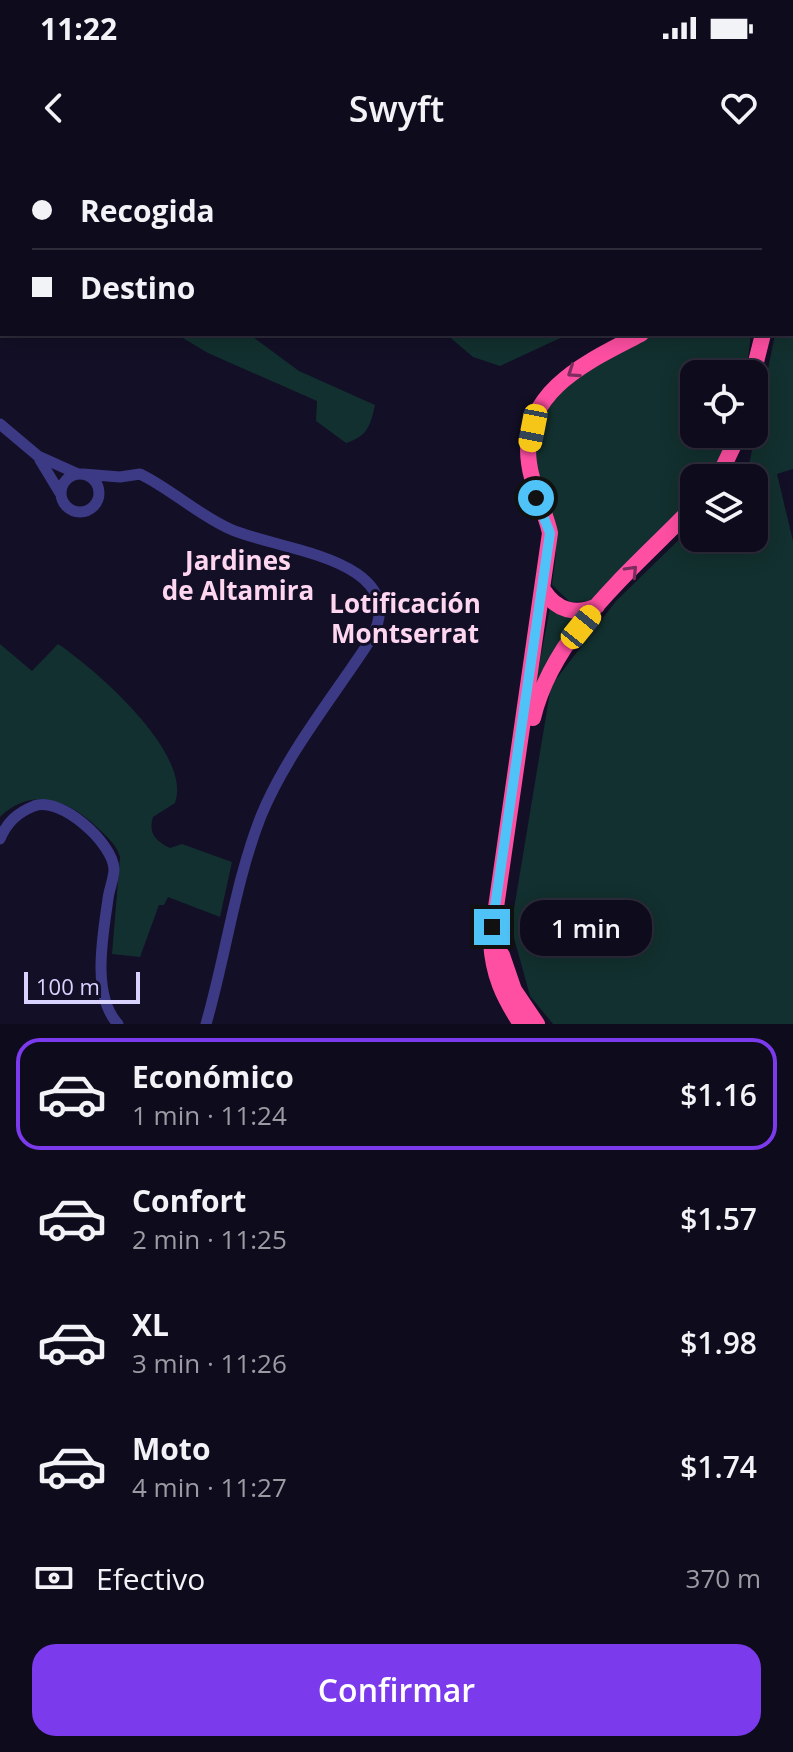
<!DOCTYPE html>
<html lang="es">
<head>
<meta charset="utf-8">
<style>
	:root { --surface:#0e0b1c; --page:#1c1929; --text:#f1f3f6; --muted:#9b9ba3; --line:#2e2b3b; --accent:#7c3aed }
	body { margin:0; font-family:"Open Sans",sans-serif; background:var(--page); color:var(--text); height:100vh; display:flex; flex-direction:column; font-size:30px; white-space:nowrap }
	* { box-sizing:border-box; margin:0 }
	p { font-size:26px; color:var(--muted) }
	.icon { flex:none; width:44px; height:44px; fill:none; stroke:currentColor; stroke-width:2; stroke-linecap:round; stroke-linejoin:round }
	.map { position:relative; height:864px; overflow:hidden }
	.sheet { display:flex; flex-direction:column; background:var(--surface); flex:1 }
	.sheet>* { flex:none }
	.top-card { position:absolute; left:0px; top:0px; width:794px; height:176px; box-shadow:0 4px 20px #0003,0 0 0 2px var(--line); display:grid; align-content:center; height:176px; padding:0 32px; background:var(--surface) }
	.tools { position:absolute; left:680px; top:200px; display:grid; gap:16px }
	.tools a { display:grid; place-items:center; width:88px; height:88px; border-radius:16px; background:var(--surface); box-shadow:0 4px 20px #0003,0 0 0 2px var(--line); font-size:40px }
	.scale { position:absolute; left:24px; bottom:20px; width:116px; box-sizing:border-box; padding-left:8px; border:4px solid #d9d4ff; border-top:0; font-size:22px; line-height:28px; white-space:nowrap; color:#d9d4ff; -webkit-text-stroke:6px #130f26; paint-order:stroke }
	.end { position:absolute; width:36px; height:36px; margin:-18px; border:10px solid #4fc3f7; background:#111; box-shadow:0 0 0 4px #111 }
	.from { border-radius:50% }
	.bubble { position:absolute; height:56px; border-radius:24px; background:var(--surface); box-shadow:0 4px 20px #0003,0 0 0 2px var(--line); font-size:26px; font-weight:600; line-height:56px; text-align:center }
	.car { position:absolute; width:24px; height:48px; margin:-24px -12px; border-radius:10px; box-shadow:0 0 6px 2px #0007; background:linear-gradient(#f5c518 24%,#345 0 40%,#f5c518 0 76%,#345 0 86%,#f5c518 0) }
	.top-card b { display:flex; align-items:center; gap:28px; height:76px; font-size:30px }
	.top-card b+b { border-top:2px solid var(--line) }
	.top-card i { width:20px; height:20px; background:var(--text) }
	ul { padding:14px 0 0; list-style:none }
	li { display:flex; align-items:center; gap:24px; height:112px; margin:0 16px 12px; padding:0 16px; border:4px solid transparent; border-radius:24px }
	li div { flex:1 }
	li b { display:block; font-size:30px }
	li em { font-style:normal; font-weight:600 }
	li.selected { border-color:var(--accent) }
	li>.icon { width:72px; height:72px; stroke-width:1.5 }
	.pay { display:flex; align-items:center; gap:20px; height:88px; padding:0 32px; font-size:30px }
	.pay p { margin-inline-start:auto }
	.primary-button { display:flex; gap:16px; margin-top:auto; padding:16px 32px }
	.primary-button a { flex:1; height:92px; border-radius:24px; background:var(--accent); color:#fff; font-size:32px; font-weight:600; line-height:92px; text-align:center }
	.status { display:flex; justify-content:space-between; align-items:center; height:56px; padding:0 40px; background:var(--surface); direction:ltr }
	.status svg { height:22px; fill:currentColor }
	header { display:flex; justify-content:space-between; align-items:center; height:104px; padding:0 32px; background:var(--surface); font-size:36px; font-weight:600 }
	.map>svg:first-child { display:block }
	.green { fill:#12302f }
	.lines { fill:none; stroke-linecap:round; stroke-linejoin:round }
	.minor { stroke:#3d3a85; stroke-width:11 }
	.major { stroke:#c25bff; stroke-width:14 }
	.highway { stroke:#ff4fa3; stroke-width:16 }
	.oneway { stroke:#7d2c5e }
	.route { stroke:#4fc3f7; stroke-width:10 }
	.labels { text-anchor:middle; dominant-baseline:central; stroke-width:6; stroke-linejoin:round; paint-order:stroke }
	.neighbourhood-label { font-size:26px; font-weight:bold; fill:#ffd6f0; stroke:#130f26 }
</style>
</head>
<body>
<div class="status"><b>11:22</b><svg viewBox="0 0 49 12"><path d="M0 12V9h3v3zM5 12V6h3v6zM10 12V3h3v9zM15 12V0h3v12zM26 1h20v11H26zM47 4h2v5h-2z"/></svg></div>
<header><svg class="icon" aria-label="back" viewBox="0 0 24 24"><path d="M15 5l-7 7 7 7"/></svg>Swyft<svg class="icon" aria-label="heart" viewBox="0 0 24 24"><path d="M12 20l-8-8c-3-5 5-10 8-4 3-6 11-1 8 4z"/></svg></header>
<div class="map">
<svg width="793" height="864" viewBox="0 0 793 864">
	<rect width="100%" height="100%" fill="#130f26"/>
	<path class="green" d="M30,0H147L152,2H28Z
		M793,136V309L777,314L793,381V864H553L530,836L511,767L551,526L616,441L694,365V378H754V318H737L749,305L775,174H792Z
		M176,174H249L299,211L375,245C370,266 368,276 346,283L316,261L317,241L208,193Z
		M446,174H569L500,206L473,197Z
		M656,174H751L746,214H694V274H730L718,306L710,318H694V336L596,441L570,442L552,425C553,413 556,400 556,388C555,363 543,335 537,310C520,232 601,202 656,174Z
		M550,448L582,458L534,531Z
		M0,484L32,511L58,484C94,508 193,593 175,643L153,657C148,674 156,681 170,688L182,684L232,702L220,757L168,737L164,745H159L140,797L112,794L120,697C117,686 110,680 101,671C72,642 34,624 0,657Z"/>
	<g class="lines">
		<path class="minor" d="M0,264L38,296L78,314
			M40,300L60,333
			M61 333a19 19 0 1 1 38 0a19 19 0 1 1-38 0Z
			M83,314L120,317L140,314C171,329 197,354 230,369C275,390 415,398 371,479C334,536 287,593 261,656C235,722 226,795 206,864
			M0,679C7,662 17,653 34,646C61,636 113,683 114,709C114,719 109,729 108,739C103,775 91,835 118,864"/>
		<path class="major" d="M0,60L2,62"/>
		<path class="highway" d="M792,22H793
			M792,34H793
			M0,47L2,48
			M792,52H793
			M0,71L2,72
			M792,100H793
			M792,118L793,117
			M753,214L763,174
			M718,318L739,274
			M544,431C556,450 576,456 597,446
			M533,558C554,471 634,409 694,346
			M502,795L514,830L537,864
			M521,864C503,837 493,815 491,782L550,373C545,349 532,329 529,303C519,231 589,201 641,174"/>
	</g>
	<defs><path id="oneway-chevron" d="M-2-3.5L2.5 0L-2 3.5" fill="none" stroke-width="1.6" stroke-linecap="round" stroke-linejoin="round" transform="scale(2)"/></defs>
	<g class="oneway">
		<use href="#oneway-chevron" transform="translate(573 212) rotate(146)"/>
		<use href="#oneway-chevron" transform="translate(632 411) rotate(-46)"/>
	</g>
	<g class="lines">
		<path class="route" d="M492,767L550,373L536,338"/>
	</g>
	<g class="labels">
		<g class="neighbourhood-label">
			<text x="238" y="400">Jardines<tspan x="238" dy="30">de Altamira</tspan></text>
			<text x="405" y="443">Lotificación<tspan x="405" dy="30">Montserrat</tspan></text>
		</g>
	</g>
</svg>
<div class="tools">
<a><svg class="icon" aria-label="locate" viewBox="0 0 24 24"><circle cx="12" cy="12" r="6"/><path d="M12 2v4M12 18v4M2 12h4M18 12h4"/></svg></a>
<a><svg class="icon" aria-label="layers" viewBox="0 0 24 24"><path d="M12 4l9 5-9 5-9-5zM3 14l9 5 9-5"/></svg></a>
</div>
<div class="scale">100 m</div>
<i class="end from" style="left:536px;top:338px"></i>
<i class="end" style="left:492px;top:767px"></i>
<div class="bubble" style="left:520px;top:740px;width:132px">1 min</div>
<i class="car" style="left:533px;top:268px;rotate:191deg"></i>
<i class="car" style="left:581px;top:467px;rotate:39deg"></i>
<div class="top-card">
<b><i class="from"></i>Recogida</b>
<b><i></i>Destino</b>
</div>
</div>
<section class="sheet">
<ul>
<li class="selected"><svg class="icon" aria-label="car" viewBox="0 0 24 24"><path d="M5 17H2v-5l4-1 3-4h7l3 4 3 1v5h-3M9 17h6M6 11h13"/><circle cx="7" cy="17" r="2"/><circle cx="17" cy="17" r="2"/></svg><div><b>Económico</b><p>1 min · 11:24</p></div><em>$1.16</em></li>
<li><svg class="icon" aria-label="car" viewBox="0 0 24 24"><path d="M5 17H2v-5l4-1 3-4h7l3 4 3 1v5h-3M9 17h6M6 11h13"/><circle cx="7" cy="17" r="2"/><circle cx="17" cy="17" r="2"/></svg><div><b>Confort</b><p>2 min · 11:25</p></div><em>$1.57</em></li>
<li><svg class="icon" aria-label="car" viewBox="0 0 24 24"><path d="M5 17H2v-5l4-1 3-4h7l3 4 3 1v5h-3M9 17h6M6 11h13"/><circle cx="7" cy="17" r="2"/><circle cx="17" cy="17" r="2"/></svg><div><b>XL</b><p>3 min · 11:26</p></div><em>$1.98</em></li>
<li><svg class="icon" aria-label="car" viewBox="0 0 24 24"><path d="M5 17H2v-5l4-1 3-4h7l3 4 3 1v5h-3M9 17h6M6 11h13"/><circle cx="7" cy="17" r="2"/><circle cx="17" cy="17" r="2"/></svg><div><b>Moto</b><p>4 min · 11:27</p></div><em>$1.74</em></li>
</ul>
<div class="pay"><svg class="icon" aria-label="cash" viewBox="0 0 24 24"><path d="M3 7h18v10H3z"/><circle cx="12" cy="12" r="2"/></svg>Efectivo<p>370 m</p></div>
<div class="primary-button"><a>Confirmar</a></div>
</section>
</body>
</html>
